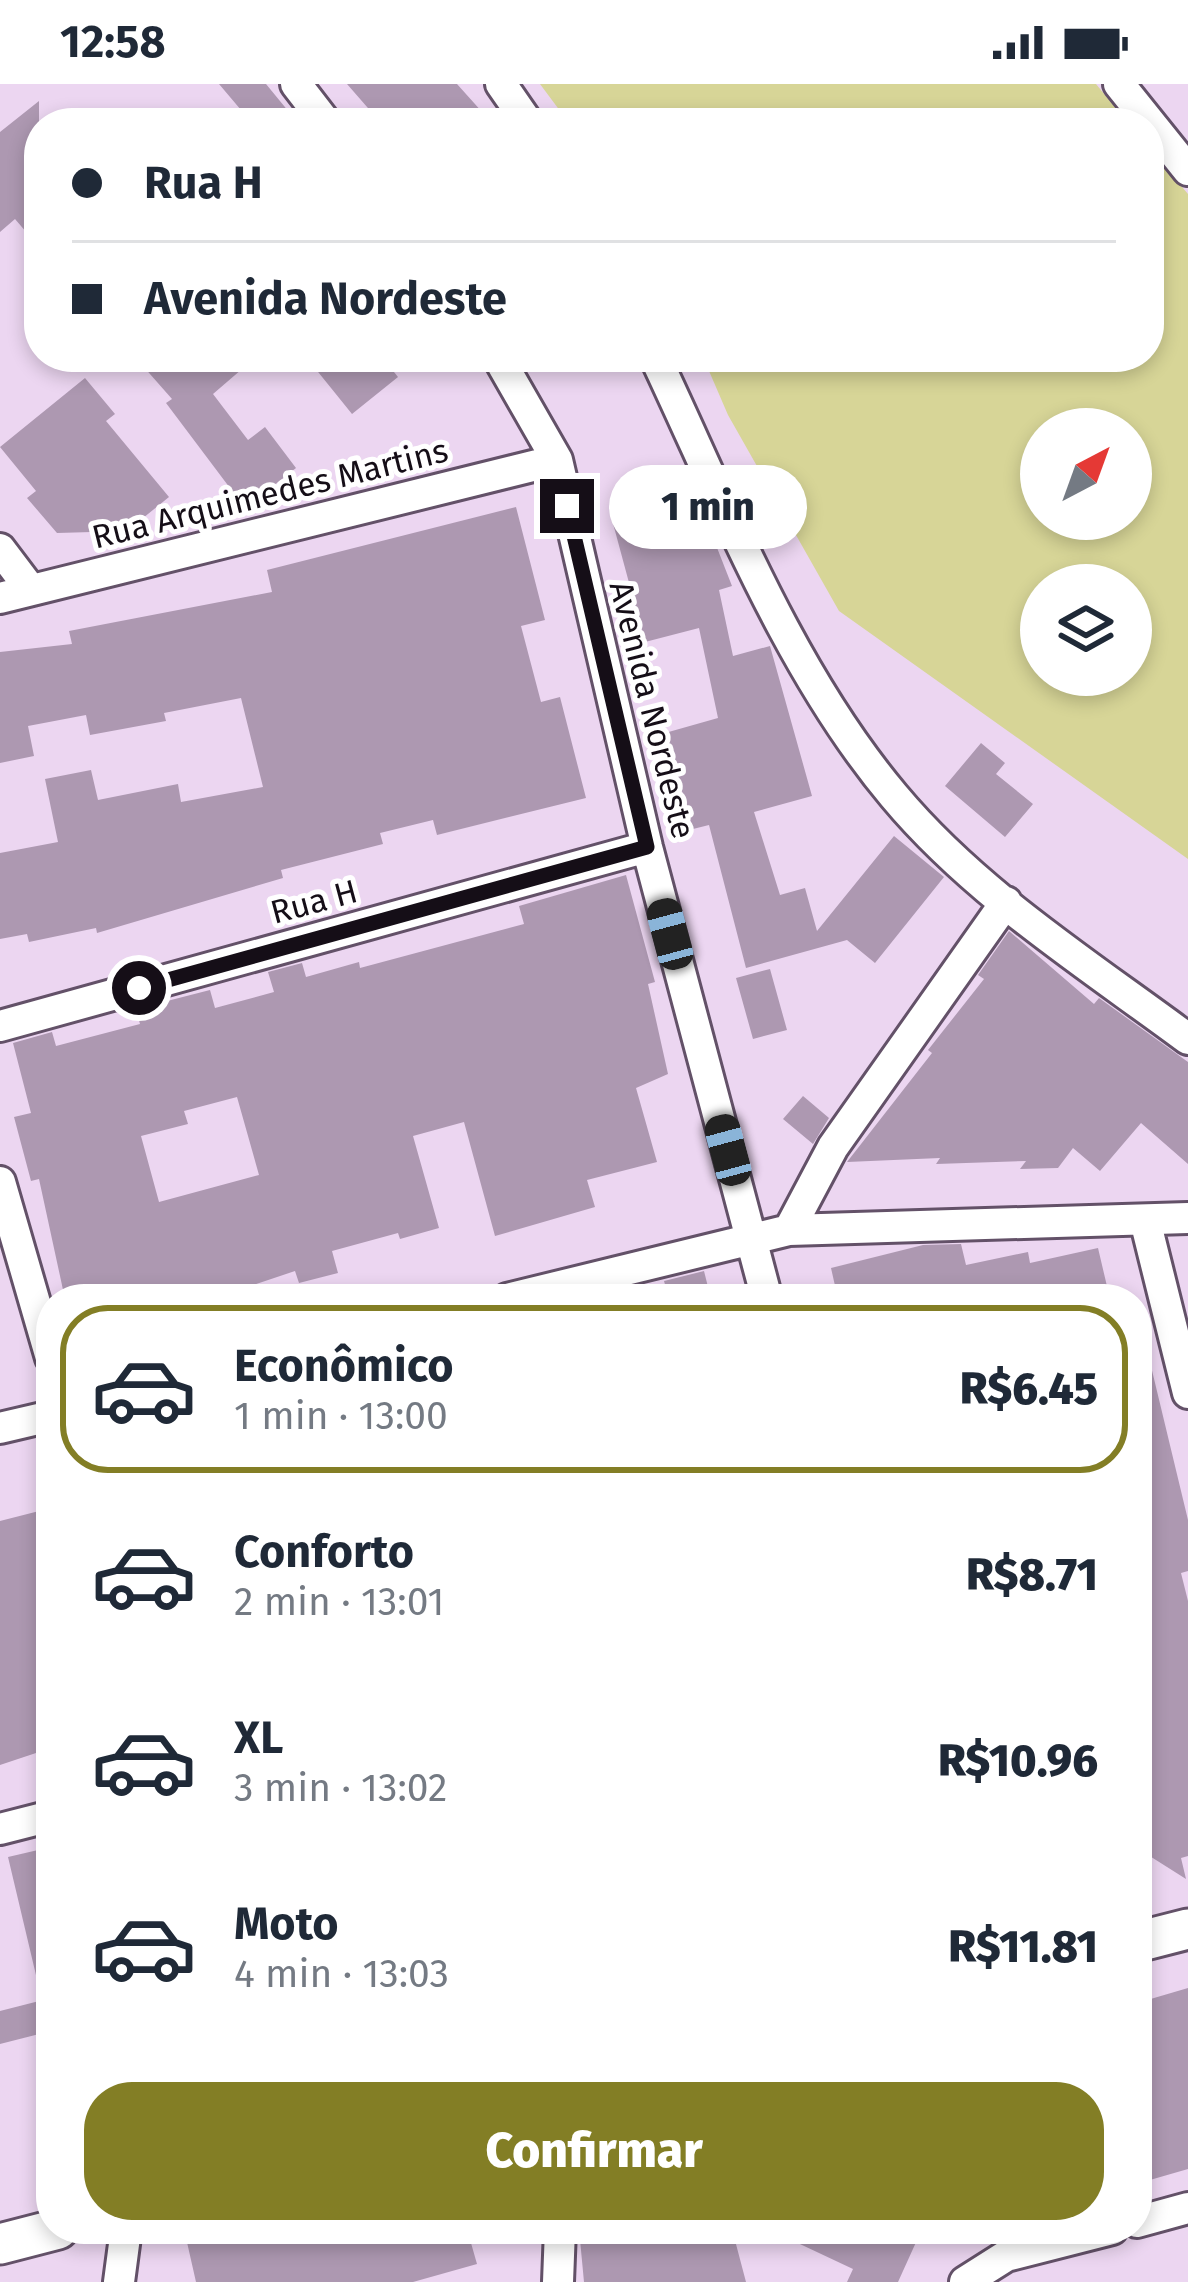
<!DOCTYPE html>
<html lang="pt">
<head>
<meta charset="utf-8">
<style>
	:root { --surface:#fff; --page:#f2f2f3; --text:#1f2937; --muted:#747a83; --line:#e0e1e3; --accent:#837e25 }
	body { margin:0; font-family:"Fira Sans",sans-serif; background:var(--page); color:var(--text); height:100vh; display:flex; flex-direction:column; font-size:45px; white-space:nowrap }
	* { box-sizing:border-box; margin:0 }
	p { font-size:39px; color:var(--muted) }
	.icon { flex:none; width:66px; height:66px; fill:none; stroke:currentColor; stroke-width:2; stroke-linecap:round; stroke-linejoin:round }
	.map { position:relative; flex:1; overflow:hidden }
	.details { position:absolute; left:36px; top:1200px; width:1116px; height:960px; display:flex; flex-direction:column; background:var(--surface); border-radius:48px; box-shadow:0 6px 18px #0003 }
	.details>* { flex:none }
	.guide { position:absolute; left:24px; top:24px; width:1140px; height:264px; border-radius:48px; box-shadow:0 6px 18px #0003; display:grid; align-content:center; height:264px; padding:0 48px; background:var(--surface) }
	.needle { width:78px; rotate:41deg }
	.fabs { position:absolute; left:1020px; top:324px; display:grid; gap:24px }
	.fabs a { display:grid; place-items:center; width:132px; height:132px; border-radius:50%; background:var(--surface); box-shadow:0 6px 18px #0003; font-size:60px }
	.end { position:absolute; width:54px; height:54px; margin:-27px; border:15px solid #150e17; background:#fff; box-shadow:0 0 0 6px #fff }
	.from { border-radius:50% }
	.bubble { position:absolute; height:84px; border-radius:42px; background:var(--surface); box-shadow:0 6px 18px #0003; font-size:39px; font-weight:800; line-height:84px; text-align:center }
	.car { position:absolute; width:36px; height:72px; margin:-36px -18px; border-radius:15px; box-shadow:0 0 9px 3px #0007; background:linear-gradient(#222 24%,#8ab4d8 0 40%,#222 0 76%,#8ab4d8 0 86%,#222 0) }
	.guide b { display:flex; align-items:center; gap:42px; height:114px; font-size:45px }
	.guide b+b { border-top:3px solid var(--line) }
	.guide i { width:30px; height:30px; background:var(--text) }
	ul { padding:21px 0 0; list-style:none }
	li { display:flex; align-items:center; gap:36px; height:168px; margin:0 24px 18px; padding:0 24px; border:6px solid transparent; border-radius:48px }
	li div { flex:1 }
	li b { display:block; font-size:45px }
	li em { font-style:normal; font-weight:800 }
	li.active { border-color:var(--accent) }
	li>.icon { width:108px; height:108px; stroke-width:1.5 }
	.primary-button { display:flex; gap:24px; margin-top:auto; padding:24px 48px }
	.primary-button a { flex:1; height:138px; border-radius:48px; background:var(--accent); color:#fff; font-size:48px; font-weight:800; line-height:138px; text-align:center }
	.status { display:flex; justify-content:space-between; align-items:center; height:84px; padding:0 60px; background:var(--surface); direction:ltr }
	.status svg { height:33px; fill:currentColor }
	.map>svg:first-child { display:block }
	.green { fill:#d7d597; fill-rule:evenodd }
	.building { fill:#ad98b1; fill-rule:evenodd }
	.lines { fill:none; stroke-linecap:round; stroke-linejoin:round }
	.minor-casing { stroke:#635168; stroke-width:36 }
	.tertiary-casing { stroke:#635168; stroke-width:45 }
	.minor { stroke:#fff; stroke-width:30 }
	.tertiary { stroke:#fff; stroke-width:39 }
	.route { stroke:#150e17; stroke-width:15 }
	.labels { text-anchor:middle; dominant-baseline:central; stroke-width:10; stroke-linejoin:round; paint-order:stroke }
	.street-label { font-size:33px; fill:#150e17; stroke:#fff }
</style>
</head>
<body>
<div class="status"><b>12:58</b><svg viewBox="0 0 49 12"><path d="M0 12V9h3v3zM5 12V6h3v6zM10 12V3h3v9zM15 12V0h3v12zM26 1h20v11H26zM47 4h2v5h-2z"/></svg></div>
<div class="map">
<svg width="1188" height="2198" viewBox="0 0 1188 2198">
	<rect width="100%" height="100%" fill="#ecd6f1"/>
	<path class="green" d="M540,0H1096L1128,39H569Z
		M1149,64L1188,110V775L839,527L728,331L703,273H1149ZM1041,345H1131V435H1041ZM1041,501H1131V591H1041Z"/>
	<path class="building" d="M219,0H266L298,39H252Z
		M347,0H457L492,39H381Z
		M39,17V163L15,135L0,148V48Z
		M135,273H256L213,310L248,356L265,343L296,384L245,424L166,319L172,315Z
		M306,273H382L398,293L352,330Z
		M85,294L115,330L106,337L169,413L127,447L57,449L27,414L36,407L0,363Z
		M696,410L732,502L719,506L733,572L770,562L812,712L754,728L780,811L805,804L817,847L894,752L944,793L875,879L847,856L746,884L709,741L693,745L665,649L718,634L699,544L645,558L611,432Z
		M516,423L545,536L521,542L541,618L560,613L586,714L437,751L433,736L380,749L383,760L281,786L283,794L97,849L96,844L29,858L27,850L0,855V769L58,758L45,695L91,686L98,716L178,700L181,718L263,703L241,614L164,629L166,637L90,651L86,631L28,642L34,672L0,679V568L72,560L69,547L272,508L267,486Z
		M981,659L1005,679L996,690L1033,720L1005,753L945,702Z
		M626,791L655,898L648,900L668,990L636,1004L657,1078L587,1096L595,1123L495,1152L464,1038L413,1052L439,1144L400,1155L398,1149L332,1167L338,1189L299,1199L295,1187L212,1215H65L39,1095L31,1097L14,1033L31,1029L13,959L52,948L56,962L140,940L136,925L210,906L215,924L274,908L268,888L302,879L306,893L359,878L360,884L524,840L519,822ZM237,1013L259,1091L159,1118L141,1052L188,1040L184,1027Z
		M1009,847L1094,920L1099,914L1188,978V1080L1141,1039L1100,1087L1073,1064L1058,1084L1020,1085L1026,1077L936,1080L940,1074L847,1078L932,969L928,966L984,895L978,891Z
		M770,885L787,946L753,955L736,894Z
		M803,1012L829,1034L813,1060L783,1035Z
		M961,1160L966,1181L1028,1168L1030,1179L1098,1164L1110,1215H838L831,1184L923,1161Z
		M704,1187L711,1215H669L664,1197Z
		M1149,1274L1188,1436V1487L1181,1489L1188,1517V1772L1181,1774L1186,1795L1137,1764V1276Z
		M47,1425L51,1664L0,1681V1437Z
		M51,1763V1906L40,1908L8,1773Z
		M1188,1904V2085L1143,2098L1137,2079V1919Z
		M51,1914V1947L0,1960V1927Z
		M184,2145H467L477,2180L413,2198H196Z
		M579,2145H732L746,2198H584Z
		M768,2145H922L898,2198H847L853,2185Z"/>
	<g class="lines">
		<defs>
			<path id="minor" d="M296,0L326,39
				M501,0L528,39
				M1119,0L1188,86
				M498,273L557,376L647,763L767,1215
				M655,273C725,421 788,586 894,712C975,809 1087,880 1188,955
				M0,465L31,506
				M0,514L557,376
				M0,942L647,763
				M0,1098L51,1274
				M1145,1136L1188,1309
				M789,1146L833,1063L1006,818
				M507,1215L789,1146L1188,1134
				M0,1344L51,1332
				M0,1745L51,1732
				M1137,2138L1188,2124
				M119,2198L126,2145
				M558,2198L560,2145
				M965,2198L1006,2172L1112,2145"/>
			<path id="tertiary" d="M1137,1858L1188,1845
				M0,2160L58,2145"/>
		</defs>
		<use href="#minor" class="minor-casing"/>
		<use href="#tertiary" class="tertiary-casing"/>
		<use href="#minor" class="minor"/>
		<use href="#tertiary" class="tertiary"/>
	</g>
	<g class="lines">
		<path class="route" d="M139,904L647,763L567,422"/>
	</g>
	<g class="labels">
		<g class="street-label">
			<text transform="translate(270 410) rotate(-14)">Rua Arquimedes Martins</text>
			<text transform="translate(652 626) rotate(76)">Avenida Nordeste</text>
			<text transform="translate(314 818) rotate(-15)">Rua H</text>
		</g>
	</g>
</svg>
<div class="fabs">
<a><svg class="needle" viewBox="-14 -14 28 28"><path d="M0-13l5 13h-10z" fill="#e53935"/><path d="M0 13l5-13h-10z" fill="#747a83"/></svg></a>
<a><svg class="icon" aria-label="layers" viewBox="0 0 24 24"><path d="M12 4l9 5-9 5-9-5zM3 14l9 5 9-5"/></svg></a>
</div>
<i class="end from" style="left:139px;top:904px"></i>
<i class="end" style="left:567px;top:422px"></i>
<div class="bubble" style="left:609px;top:381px;width:198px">1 min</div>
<i class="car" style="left:670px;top:850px;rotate:345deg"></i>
<i class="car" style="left:728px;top:1066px;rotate:345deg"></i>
<div class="guide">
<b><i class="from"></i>Rua H</b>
<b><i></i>Avenida Nordeste</b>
</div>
<section class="details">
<ul>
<li class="active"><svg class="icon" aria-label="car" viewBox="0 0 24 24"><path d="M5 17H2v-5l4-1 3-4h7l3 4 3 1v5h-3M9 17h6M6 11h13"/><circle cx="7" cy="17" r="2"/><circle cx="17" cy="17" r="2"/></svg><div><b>Econômico</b><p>1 min · 13:00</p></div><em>R$6.45</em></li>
<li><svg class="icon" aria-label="car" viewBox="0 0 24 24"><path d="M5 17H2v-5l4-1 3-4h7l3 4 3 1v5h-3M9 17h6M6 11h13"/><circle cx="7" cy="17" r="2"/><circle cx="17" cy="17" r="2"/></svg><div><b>Conforto</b><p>2 min · 13:01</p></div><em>R$8.71</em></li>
<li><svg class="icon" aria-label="car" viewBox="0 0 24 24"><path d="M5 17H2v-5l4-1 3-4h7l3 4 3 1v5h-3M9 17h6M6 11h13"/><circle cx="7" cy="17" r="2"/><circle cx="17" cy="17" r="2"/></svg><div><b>XL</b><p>3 min · 13:02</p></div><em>R$10.96</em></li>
<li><svg class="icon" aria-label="car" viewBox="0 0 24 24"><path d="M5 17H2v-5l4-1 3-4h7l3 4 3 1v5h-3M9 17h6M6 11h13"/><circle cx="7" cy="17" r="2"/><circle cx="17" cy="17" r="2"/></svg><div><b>Moto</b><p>4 min · 13:03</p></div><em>R$11.81</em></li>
</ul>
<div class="primary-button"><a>Confirmar</a></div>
</section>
</div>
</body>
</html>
